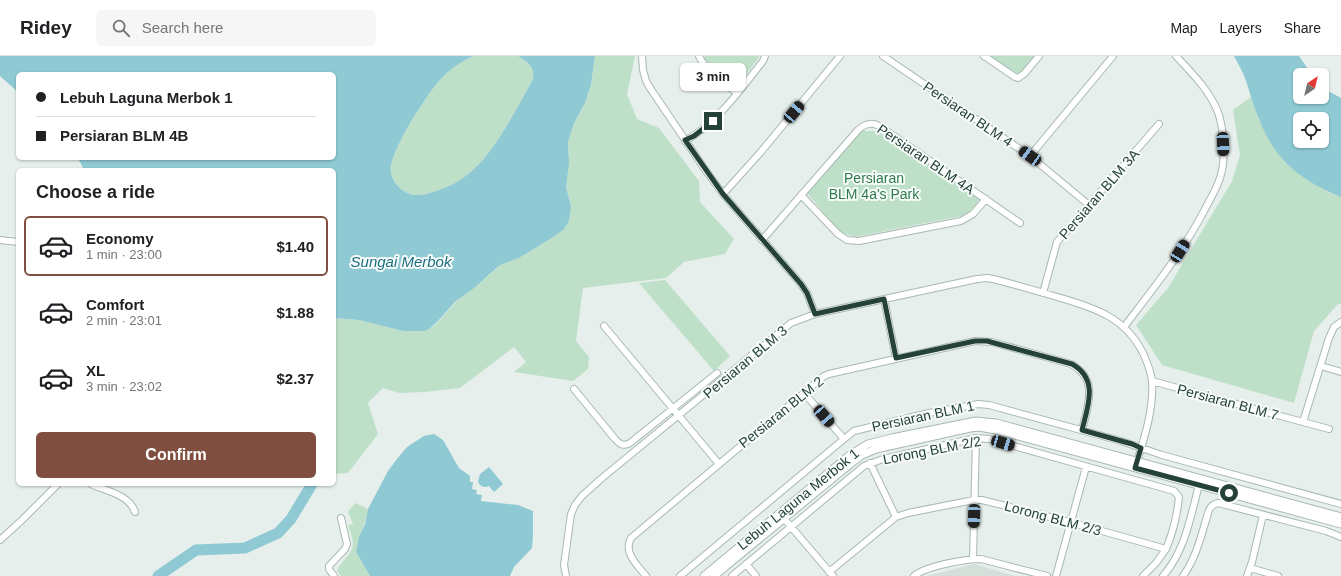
<!DOCTYPE html>
<html lang="en">
<head>
<meta charset="utf-8">
<style>
	:root { --surface:#fff; --page:#f6f6f6; --text:#202124; --muted:#757577; --line:#e0e0e0; --accent:#7f4e3f }
	body { margin:0; font-family:Helvetica,sans-serif; background:var(--page); color:var(--text); height:100vh; display:flex; flex-direction:column; font-size:15px; white-space:nowrap }
	* { box-sizing:border-box; margin:0 }
	p { font-size:13px; color:var(--muted) }
	.icon { flex:none; width:22px; height:22px; fill:none; stroke:currentColor; stroke-width:2; stroke-linecap:round; stroke-linejoin:round }
	.map { position:relative; flex:1; overflow:hidden }
	.panel { position:absolute; left:16px; top:112px; width:320px; height:318px; display:flex; flex-direction:column; background:var(--surface); border-radius:6px; box-shadow:0 1px 3px #0004 }
	.panel>* { flex:none }
	.hud { position:absolute; left:16px; top:16px; width:320px; height:88px; border-radius:6px; box-shadow:0 1px 3px #0004; display:grid; align-content:center; height:88px; padding:0 20px; background:var(--surface) }
	.needle { width:26px; rotate:35deg }
	.controls { position:absolute; left:1293px; top:12px; display:grid; gap:8px }
	.controls a { display:grid; place-items:center; width:36px; height:36px; border-radius:6px; background:var(--surface); box-shadow:0 1px 3px #0004; font-size:20px }
	.end { position:absolute; width:18px; height:18px; margin:-9px; border:5px solid #24423a; background:#fff; box-shadow:0 0 0 2px #fff }
	.from { border-radius:50% }
	.bubble { position:absolute; height:28px; border-radius:6px; background:var(--surface); box-shadow:0 1px 3px #0004; font-size:13px; font-weight:600; line-height:28px; text-align:center }
	.car { position:absolute; width:12px; height:24px; margin:-12px -6px; border-radius:5px; box-shadow:0 0 3px 1px #0007; background:linear-gradient(#222 24%,#8ab4d8 0 40%,#222 0 76%,#8ab4d8 0 86%,#222 0) }
	.hud b { display:flex; align-items:center; gap:14px; height:38px; font-size:15px }
	.hud b+b { border-top:1px solid var(--line) }
	.hud i { width:10px; height:10px; background:var(--text) }
	ul { padding:0; list-style:none }
	li { display:flex; align-items:center; gap:12px; height:60px; margin:0 8px 6px; padding:0 12px; border:2px solid transparent; border-radius:6px }
	li div { flex:1 }
	li b { display:block; font-size:15px }
	li em { font-style:normal; font-weight:600 }
	li.active { border-color:var(--accent) }
	li>.icon { width:36px; height:36px; stroke-width:1.5 }
	h2 { padding:0 20px; font-size:18px; line-height:48px }
	.cta { display:flex; gap:8px; margin-top:auto; padding:8px 20px }
	.cta a { flex:1; height:46px; border-radius:6px; background:var(--accent); color:#fff; font-size:16px; font-weight:600; line-height:46px; text-align:center }
	header { display:flex; align-items:center; gap:24px; box-sizing:border-box; height:56px; padding:0 20px; background:var(--surface); border-bottom:1px solid var(--line) }
	header strong { font-size:19px }
	nav { display:flex; gap:22px; margin-inline-start:auto; font-size:14px }
	.search { width:280px; height:36px; background:var(--page); display:flex; align-items:center; gap:10px; box-sizing:border-box; padding:0 14px; border-radius:6px; color:var(--muted); font-size:15px }
	.map>svg:first-child { display:block }
	.built { fill:#d4dfda }
	.green { fill:#bfe0c8 }
	.water { fill:#8ec9d4; fill-rule:evenodd }
	.lines { fill:none; stroke-linecap:round; stroke-linejoin:round }
	.river { stroke:#8ec9d4; stroke-width:11 }
	.minor-casing { stroke:#a8b8b2; stroke-width:8 }
	.tertiary-casing { stroke:#a8b8b2; stroke-width:9 }
	.minor { stroke:#fff; stroke-width:6 }
	.tertiary { stroke:#fff; stroke-width:7 }
	.route { stroke:#24423a; stroke-width:5 }
	.labels { text-anchor:middle; dominant-baseline:central; stroke-width:4; stroke-linejoin:round; paint-order:stroke }
	.street-label { font-size:14px; fill:#24423a; stroke:#f7fbf9 }
	.park-label { font-size:14px; fill:#2d7a4b; stroke:#f7fbf9 }
	.water-label { font-size:15px; font-style:italic; fill:#1c6f80; stroke:#f7fbf9 }
</style>
</head>
<body>
<header>
<strong>Ridey</strong>
<div class="search"><svg class="icon" aria-label="search" viewBox="0 0 24 24"><circle cx="10" cy="10" r="6"/><path d="M15 15l6 6"/></svg>Search here</div>
<nav><a>Map</a><a>Layers</a><a>Share</a></nav>
</header>
<div class="map">
<svg width="1341" height="520" viewBox="0 0 1341 520">
	<rect width="100%" height="100%" fill="#e6efeb"/>
	<path class="built" d="M974,508L1015,520H927Z"/>
	<path class="green" d="M474,0H518L531,10L534,16L533,23C517,52 494,98 468,118C460,125 450,130 439,134C432,136 426,139 419,139C406,140 394,130 391,117C387,99 427,38 440,24C449,14 461,5 474,0Z
		M595,0H635L627,38L637,63L659,72L699,125L700,146L734,183L725,198L684,206L666,222L583,232L576,285L589,301L588,313L573,325L514,316L526,306L514,291L460,332L424,336L399,337L383,332L368,347L378,378L348,417L334,418V262L359,264L403,275H424L429,273L437,267L456,246L493,216L500,209L519,202L555,180L571,150L566,131L569,98L568,86L574,67L585,47L591,30Z
		M704,0H759V1L736,32C726,24 705,12 704,0Z
		M990,0H1034L1022,16L1015,18Z
		M1251,41L1259,64L1266,78L1274,92L1328,136L1341,141V248H1338L1314,275L1294,347L1162,309L1136,269L1168,232L1232,125L1240,99L1233,54Z
		M861,75H878L981,143L966,159L855,181L843,177L835,170L807,137Z
		M665,224L730,300L714,315L639,227Z
		M355,447L368,453C365,468 359,481 356,496L370,520H341L337,515C340,505 352,500 353,488C353,483 350,475 348,469L353,468L348,456Z"/>
	<path class="water" d="M0,0H474C461,5 449,14 440,24C427,38 387,99 391,117C394,130 406,140 419,139C426,139 432,136 439,134C450,130 460,125 468,118C494,98 517,52 533,23C535,10 528,7 518,0H595L591,29L585,47L574,67L568,86L569,107L566,131L571,150L569,165L564,173L555,180L519,202L500,209L474,232L455,246L437,266L429,273L424,275H403L359,264L334,262V114H84L78,102H334V18H18V36L0,20Z
		M1234,0H1299L1312,19H1300V41H1322V29L1328,35L1341,42V141C1301,124 1275,105 1259,63C1253,50 1250,36 1245,22C1242,15 1238,7 1234,0ZM1300,63H1322V85H1300Z
		M434,378L443,384L459,412L470,420V426H473L472,433L477,434L476,438L482,439L481,445L518,449L533,455V480L532,492L514,511L510,520H370L356,496L359,481L365,468L368,453L388,415L397,403L407,391L424,380Z
		M489,411L503,428L494,436L489,430C484,432 480,431 478,425L480,418Z"/>
	<g class="lines">
		<path class="river" d="M158,520L196,494L245,492L278,477L291,463L312,428"/>
		<defs>
			<path id="minor" d="M642,0L643,14L646,25L650,32L704,112L723,138L801,228L807,237L815,258
				M699,0C706,16 724,26 737,37
				M883,0L1030,100L1089,149
				M984,0L1015,21L1018,22L1024,18L1039,0
				M685,85C718,66 740,34 763,5L765,0
				M1030,100L1113,0
				M723,138L760,97L840,0
				M801,139L838,178L847,184L859,185L961,165L973,158L986,143
				M0,184L18,186
				M762,184L858,74C867,66 874,66 884,73L1020,167
				M1043,237L1057,186L1159,68
				M884,243L896,302
				M604,270L719,408
				M1124,271C1153,233 1182,197 1204,155C1209,145 1216,134 1220,122C1226,105 1224,73 1218,56C1209,34 1192,17 1176,0
				M1321,310L1341,316
				M1152,325L1303,366L1329,282L1334,271L1341,266
				M574,333L615,383C620,388 623,391 630,387L717,317
				M804,337L844,383
				M1303,366L1329,373
				M870,407L896,461
				M91,428C105,435 129,438 135,456
				M781,459L833,520
				M0,484L21,465L58,428
				M973,503L976,382
				M746,508L756,520
				M1250,512L1278,520
				M829,516L896,461L908,457L974,444H982L1070,466L1166,493L1156,507L1143,520
				M334,520L329,513V510L345,493L347,488L341,462
				M566,520L564,509L571,458L575,449L582,440L602,422L791,267L815,258L977,223L987,222L993,223C1013,228 1034,234 1054,240C1091,251 1124,259 1143,297C1147,306 1151,315 1152,325C1154,353 1144,383 1136,409
				M646,520C637,509 623,496 631,482L804,337L824,320L829,318L975,285L992,286L1071,308C1099,323 1088,350 1082,374
				M680,520L844,383L854,375L929,357L978,348L989,349L1121,385L1162,399L1341,448
				M732,520L864,410L883,403L976,382L989,383L1174,435L1179,441C1177,459 1173,477 1166,493
				M914,520C926,510 965,503 981,503L1047,520
				M1056,520L1086,411
				M1163,520C1186,494 1191,458 1200,425
				M1183,520C1197,501 1202,476 1209,454C1211,450 1213,448 1218,447L1326,475L1341,481
				M1247,520L1252,506L1263,459"/>
			<path id="tertiary" d="M704,520L850,399L868,388L892,382L976,365L996,367L1341,461
				M714,520L850,408L862,399L876,393L970,372L979,371L996,374L1341,468"/>
		</defs>
		<use href="#minor" class="minor-casing"/>
		<use href="#tertiary" class="tertiary-casing"/>
		<use href="#minor" class="minor"/>
		<use href="#tertiary" class="tertiary"/>
	</g>
	<g class="lines">
		<path class="route" d="M713,65L694,80L685,84L723,138L801,228L807,237L815,258L884,243L896,302L975,285H987L1072,308C1099,323 1088,350 1082,374L1132,388L1141,392L1135,412L1229,437"/>
	</g>
	<g class="labels">
		<g class="street-label">
			<text transform="translate(968 58) rotate(34)">Persiaran BLM 4</text>
			<text transform="translate(926 103) rotate(34)">Persiaran BLM 4A</text>
			<text transform="translate(1099 138) rotate(-49)">Persiaran BLM 3A</text>
			<text transform="translate(745 306) rotate(-40)">Persiaran BLM 3</text>
			<text transform="translate(1228 346) rotate(15)">Persiaran BLM 7</text>
			<text transform="translate(781 356) rotate(-39)">Persiaran BLM 2</text>
			<text transform="translate(923 360) rotate(-12)">Persiaran BLM 1</text>
			<text transform="translate(932 394) rotate(-11)">Lorong BLM 2/2</text>
			<text transform="translate(798 443) rotate(-39)">Lebuh Laguna Merbok 1</text>
			<text transform="translate(1053 462) rotate(15)">Lorong BLM 2/3</text>
		</g>
		<g class="park-label">
			<text x="874" y="122">Persiaran<tspan x="874" dy="16">BLM 4a's Park</tspan></text>
		</g>
		<g class="water-label">
			<text x="401" y="205">Sungai Merbok</text>
		</g>
	</g>
</svg>
<div class="controls">
<a><svg class="needle" viewBox="-14 -14 28 28"><path d="M0-13l5 13h-10z" fill="#e53935"/><path d="M0 13l5-13h-10z" fill="#757577"/></svg></a>
<a><svg class="icon" aria-label="locate" viewBox="0 0 24 24"><circle cx="12" cy="12" r="6"/><path d="M12 2v4M12 18v4M2 12h4M18 12h4"/></svg></a>
</div>
<i class="end from" style="left:1229px;top:437px"></i>
<i class="end" style="left:713px;top:65px"></i>
<div class="bubble" style="left:680px;top:7px;width:66px">3 min</div>
<i class="car" style="left:794px;top:56px;rotate:40deg"></i>
<i class="car" style="left:1223px;top:88px;rotate:178deg"></i>
<i class="car" style="left:1030px;top:100px;rotate:305deg"></i>
<i class="car" style="left:1180px;top:195px;rotate:32deg"></i>
<i class="car" style="left:824px;top:360px;rotate:139deg"></i>
<i class="car" style="left:1003px;top:387px;rotate:106deg"></i>
<i class="car" style="left:974px;top:460px;rotate:182deg"></i>
<div class="hud">
<b><i class="from"></i>Lebuh Laguna Merbok 1</b>
<b><i></i>Persiaran BLM 4B</b>
</div>
<section class="panel">
<h2>Choose a ride</h2>
<ul>
<li class="active"><svg class="icon" aria-label="car" viewBox="0 0 24 24"><path d="M5 17H2v-5l4-1 3-4h7l3 4 3 1v5h-3M9 17h6M6 11h13"/><circle cx="7" cy="17" r="2"/><circle cx="17" cy="17" r="2"/></svg><div><b>Economy</b><p>1 min · 23:00</p></div><em>$1.40</em></li>
<li><svg class="icon" aria-label="car" viewBox="0 0 24 24"><path d="M5 17H2v-5l4-1 3-4h7l3 4 3 1v5h-3M9 17h6M6 11h13"/><circle cx="7" cy="17" r="2"/><circle cx="17" cy="17" r="2"/></svg><div><b>Comfort</b><p>2 min · 23:01</p></div><em>$1.88</em></li>
<li><svg class="icon" aria-label="car" viewBox="0 0 24 24"><path d="M5 17H2v-5l4-1 3-4h7l3 4 3 1v5h-3M9 17h6M6 11h13"/><circle cx="7" cy="17" r="2"/><circle cx="17" cy="17" r="2"/></svg><div><b>XL</b><p>3 min · 23:02</p></div><em>$2.37</em></li>
</ul>
<div class="cta"><a>Confirm</a></div>
</section>
</div>
</body>
</html>
